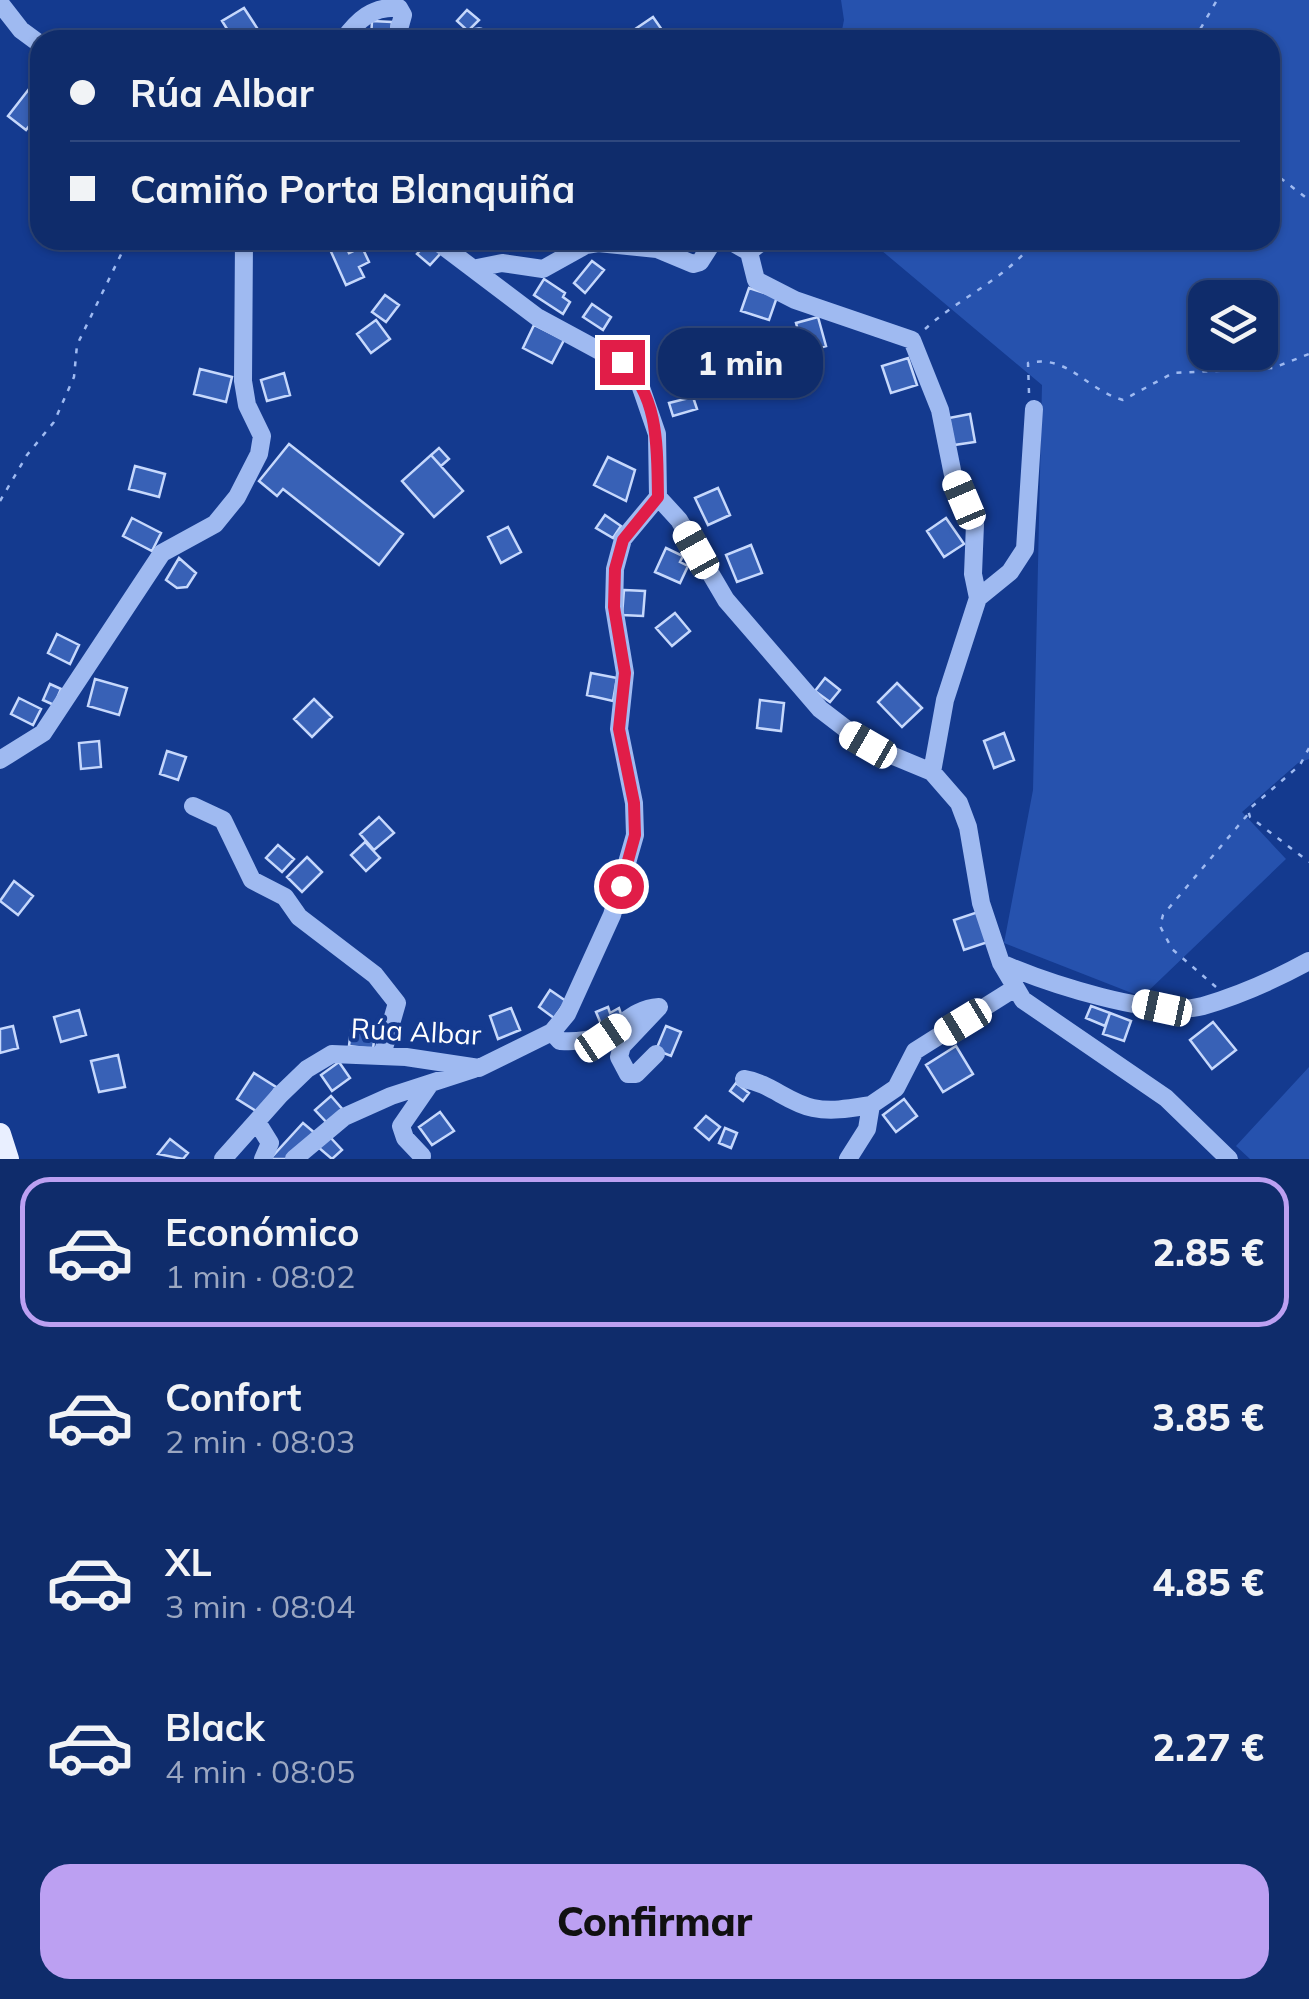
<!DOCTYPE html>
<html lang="es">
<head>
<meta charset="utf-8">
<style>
	:root { --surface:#0f2c6b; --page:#183471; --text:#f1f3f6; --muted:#9ba7c1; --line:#2f487e; --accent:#bca0f2 }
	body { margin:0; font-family:Mulish,sans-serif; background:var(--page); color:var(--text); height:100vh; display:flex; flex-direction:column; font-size:38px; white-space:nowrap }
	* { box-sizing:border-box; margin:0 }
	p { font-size:32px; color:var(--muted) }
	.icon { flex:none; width:55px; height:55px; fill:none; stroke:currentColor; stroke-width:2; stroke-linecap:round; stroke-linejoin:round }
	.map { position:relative; height:1159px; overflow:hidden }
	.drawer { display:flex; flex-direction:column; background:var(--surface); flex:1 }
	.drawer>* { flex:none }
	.hud { position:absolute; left:30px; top:30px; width:1250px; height:220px; border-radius:30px; box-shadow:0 2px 8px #0004,0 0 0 2px var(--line); display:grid; align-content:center; height:220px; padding:0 40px; background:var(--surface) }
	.buttons { position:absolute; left:1188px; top:280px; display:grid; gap:20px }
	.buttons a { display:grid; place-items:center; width:90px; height:90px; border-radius:20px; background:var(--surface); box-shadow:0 2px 8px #0004,0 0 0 2px var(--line); font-size:50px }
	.end { position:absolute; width:45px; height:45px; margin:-22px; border:12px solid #e11d48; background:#fff; box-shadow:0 0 0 5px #fff }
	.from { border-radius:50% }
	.bubble { position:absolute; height:70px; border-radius:30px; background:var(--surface); box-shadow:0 2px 8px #0004,0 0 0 2px var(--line); font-size:32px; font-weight:800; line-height:70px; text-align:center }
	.car { position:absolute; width:30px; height:60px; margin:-30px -15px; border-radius:12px; box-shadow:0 0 8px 2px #0007; background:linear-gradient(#fff 24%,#345 0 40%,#fff 0 76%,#345 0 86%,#fff 0) }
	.hud b { display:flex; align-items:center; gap:35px; height:95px; font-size:38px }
	.hud b+b { border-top:2px solid var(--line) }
	.hud i { width:25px; height:25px; background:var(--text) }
	ul { padding:18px 0 0; list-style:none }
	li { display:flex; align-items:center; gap:30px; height:150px; margin:0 20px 15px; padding:0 20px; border:5px solid transparent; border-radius:30px }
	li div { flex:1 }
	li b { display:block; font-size:38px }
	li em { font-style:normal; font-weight:800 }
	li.current { border-color:var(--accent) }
	li>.icon { width:90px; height:90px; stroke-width:1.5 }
	.cta { display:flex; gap:20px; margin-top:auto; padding:20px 40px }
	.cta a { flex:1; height:115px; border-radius:30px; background:var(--accent); color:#111; font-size:40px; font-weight:800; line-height:115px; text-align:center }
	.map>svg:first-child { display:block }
	.green { fill:#2652ae; fill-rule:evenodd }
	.building { fill:#3861b6; stroke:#c6d8fc; stroke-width:2.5 }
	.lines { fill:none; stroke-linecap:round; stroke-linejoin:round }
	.path { stroke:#9fbaf1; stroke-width:2.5; stroke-dasharray:5 8; stroke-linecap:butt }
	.minor { stroke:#9fbaf1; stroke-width:18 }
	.major { stroke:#e9efff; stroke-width:22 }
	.route { stroke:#e11d48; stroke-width:12 }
	.labels { text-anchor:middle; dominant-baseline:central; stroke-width:8; stroke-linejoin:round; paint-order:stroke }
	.street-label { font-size:28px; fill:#fff; stroke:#143a8f }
</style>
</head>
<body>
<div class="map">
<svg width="1309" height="1159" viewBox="0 0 1309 1159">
	<rect width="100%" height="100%" fill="#143a8f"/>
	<path class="green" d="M841,0H1309V759L1298,763L1242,812L1286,859L1142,997L1004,943L1033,790L1042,385L869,240H1270V40H840L844,20ZM1205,298H1260V352H1205Z
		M1309,1067V1159H1250L1236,1146Z"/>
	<path class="building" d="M244,8L259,31L244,40H234L222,21Z
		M467,10L479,20L468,31L457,21Z
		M653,17L669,40H627L625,36Z
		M372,21L392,22L390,40L371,39Z
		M29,89L40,98V112L26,130L8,116Z
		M343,240L349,253L362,247L369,262L359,267L364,277L346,285L328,245Z
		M428,242L441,253L430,265L417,254Z
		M592,261L604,270L585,293L574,283Z
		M544,279L565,293L563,297L570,302L563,314L534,295Z
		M749,288L777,297L769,320L741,311Z
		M385,295L399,305L386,322L372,312Z
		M592,304L611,317L603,330L583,317Z
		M818,317L826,346L804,352L796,323Z
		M376,320L390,339L371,353L357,334Z
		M534,325L564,340L552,363L523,348Z
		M908,358L917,385L891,393L882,366Z
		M200,369L232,377L226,402L194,394Z
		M284,373L290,395L267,401L261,380Z
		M693,397L697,409L673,416L669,403Z
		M970,414L975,442L954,445L949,418Z
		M289,444L403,534L379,565L283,489L277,496L259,481Z
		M439,448L449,459L441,466L431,455Z
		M431,455L463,491L434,517L402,481Z
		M608,457L635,470L626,501L594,485Z
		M135,466L165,474L159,497L129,489Z
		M718,488L730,515L708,525L695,498Z
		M605,515L621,526L613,538L596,528Z
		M132,518L161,533L152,551L123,536Z
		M946,518L964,544L944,557L927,531Z
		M508,527L521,552L501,563L488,537Z
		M751,545L762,573L737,582L726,555Z
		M666,548L683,556L680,562L688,566L680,583L655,572Z
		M179,558L196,573L187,587L177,588L166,580Z
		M624,590L645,591L643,616L622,615Z
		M675,613L690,631L672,646L656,628Z
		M57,634L79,645L70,664L48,653Z
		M591,673L617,678L613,701L587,695Z
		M825,678L840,690L830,702L815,691Z
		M95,679L127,688L119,715L88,706Z
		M897,683L922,708L902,727L878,702Z
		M50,684L61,689L54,705L43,700Z
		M19,698L41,709L33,725L11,714Z
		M314,699L332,717L312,737L294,719Z
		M760,700L784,703L781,731L757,728Z
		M1004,733L1014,760L994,768L984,741Z
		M99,741L101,767L81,769L79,743Z
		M167,751L186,757L178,780L160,774Z
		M379,817L394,833L374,850L360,834Z
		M365,842L380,858L366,871L351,855Z
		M278,845L294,859L282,872L266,858Z
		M307,857L322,872L302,892L287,877Z
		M14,881L33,896L18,915L0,901Z
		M978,912L988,942L964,950L954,920Z
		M550,990L566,1001L554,1018L539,1007Z
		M1091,1006L1110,1013L1105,1026L1086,1018Z
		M608,1007L610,1013L619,1008L622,1017L604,1031L596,1012Z
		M511,1008L520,1030L498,1039L490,1016Z
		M79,1010L86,1035L61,1042L54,1017Z
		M1110,1013L1131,1021L1124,1041L1103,1034Z
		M1213,1022L1236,1050L1212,1069L1190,1040Z
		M13,1026L18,1048L0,1053V1029Z
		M666,1026L681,1032L671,1056L656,1050Z
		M351,1030L375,1033L373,1049L349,1046Z
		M956,1046L973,1074L943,1092L926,1065Z
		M118,1055L125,1087L99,1092L91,1061Z
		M339,1062L350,1078L332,1091L321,1075Z
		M254,1073L276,1087L259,1113L237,1099Z
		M736,1083L749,1093L743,1101L730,1091Z
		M331,1096L344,1111L329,1125L315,1110Z
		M904,1099L917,1116L896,1132L883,1115Z
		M440,1112L454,1131L432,1145L419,1127Z
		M706,1116L720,1127L709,1140L695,1128Z
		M303,1123L316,1134L286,1159H270Z
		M725,1128L737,1133L731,1148L719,1143Z
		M330,1137L342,1150L332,1159L318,1147Z
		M170,1139L188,1153L183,1159L158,1154Z"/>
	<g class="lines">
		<path class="path" d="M1194,40L1217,0
			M1270,170L1309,200
			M925,329C960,297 1008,278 1035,240
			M1029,393L1028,363C1068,354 1085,389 1123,400L1173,373L1273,368L1309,354
			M0,501L27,455L54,422L74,377L77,345L128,240
			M1309,748L1300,765L1248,810L1250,817L1309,862
			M1216,987L1172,949L1160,926L1163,915L1249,813"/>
		<path class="minor" d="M0,3L21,30L40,44
			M343,40C358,20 372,6 399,8
			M396,40L403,15L399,8
			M456,40L479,36
			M435,240L537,317L622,363L637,376L657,434L658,497
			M728,240L749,252
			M764,240L749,252L756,280L795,300L912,340L940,410L953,475L975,524L973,574L978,598L945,700L932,772
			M477,268L502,263L543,269L586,245L598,243L657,249L693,264L700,262L714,240
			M658,497L679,520L726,600L820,709L867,745L932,772L959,803L968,827L981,903L1001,963L1023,1000L1166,1098L1229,1159
			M978,598L1010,572L1025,549L1034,409
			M0,760L43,733L162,553L215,524L237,497L259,454L262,436L247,405L243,381L244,240
			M193,806L223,820L252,880L285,897L299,917L375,975L397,1003L382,1055
			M1001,963C1047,983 1155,1019 1203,1006C1237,996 1278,978 1309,961
			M552,1032L560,1041C619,1045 620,1010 659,1007L622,1046L619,1057L628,1074H636L656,1054
			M744,1079C770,1083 788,1103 813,1108C833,1112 852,1108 871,1105
			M257,1122L270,1143L263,1159
			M422,1156L405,1138L401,1126L430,1084
			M223,1159L280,1095L307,1069L332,1054L406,1057L479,1068L552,1032L567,1014L612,915L635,835L634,803L619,729L625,673L614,607L615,569L623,539L658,497
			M294,1159L344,1117L391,1096L474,1069
			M848,1159L867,1129L871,1105L896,1088L915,1051L1015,988"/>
		<path class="major" d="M0,1134L8,1159"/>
	</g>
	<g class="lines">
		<path class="route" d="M621,886L635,835L634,803L619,729L625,673L614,607L615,569L623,540L658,497C657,451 660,396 622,362"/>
	</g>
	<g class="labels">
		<g class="street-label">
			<text transform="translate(416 1031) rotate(3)">Rúa Albar</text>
		</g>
	</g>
</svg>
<div class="buttons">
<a><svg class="icon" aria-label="layers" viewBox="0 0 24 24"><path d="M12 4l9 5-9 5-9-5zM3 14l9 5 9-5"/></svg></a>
</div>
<i class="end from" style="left:621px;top:886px"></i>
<i class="end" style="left:622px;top:362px"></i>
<div class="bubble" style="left:658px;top:328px;width:165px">1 min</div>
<i class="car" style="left:964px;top:500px;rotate:337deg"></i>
<i class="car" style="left:696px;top:550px;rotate:331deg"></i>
<i class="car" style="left:868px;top:745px;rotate:300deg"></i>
<i class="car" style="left:1162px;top:1008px;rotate:282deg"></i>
<i class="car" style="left:963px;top:1022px;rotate:239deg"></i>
<i class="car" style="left:603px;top:1038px;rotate:56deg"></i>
<div class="hud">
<b><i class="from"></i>Rúa Albar</b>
<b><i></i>Camiño Porta Blanquiña</b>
</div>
</div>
<section class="drawer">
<ul>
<li class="current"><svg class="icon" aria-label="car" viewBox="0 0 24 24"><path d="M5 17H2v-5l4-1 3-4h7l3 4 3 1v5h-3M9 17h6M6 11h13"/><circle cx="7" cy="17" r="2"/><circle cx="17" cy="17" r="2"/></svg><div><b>Económico</b><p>1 min · 08:02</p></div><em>2.85 €</em></li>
<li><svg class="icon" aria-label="car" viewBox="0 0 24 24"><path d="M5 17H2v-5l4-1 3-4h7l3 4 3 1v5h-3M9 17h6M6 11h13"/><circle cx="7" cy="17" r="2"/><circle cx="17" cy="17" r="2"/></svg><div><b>Confort</b><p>2 min · 08:03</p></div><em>3.85 €</em></li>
<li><svg class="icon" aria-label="car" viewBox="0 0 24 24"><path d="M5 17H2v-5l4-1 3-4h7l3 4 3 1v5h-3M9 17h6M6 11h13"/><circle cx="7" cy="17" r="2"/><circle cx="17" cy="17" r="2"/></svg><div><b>XL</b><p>3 min · 08:04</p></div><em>4.85 €</em></li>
<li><svg class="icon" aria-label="car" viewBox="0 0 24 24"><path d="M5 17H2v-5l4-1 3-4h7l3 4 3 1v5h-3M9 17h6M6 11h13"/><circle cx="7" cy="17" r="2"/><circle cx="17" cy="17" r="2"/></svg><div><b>Black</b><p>4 min · 08:05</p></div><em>2.27 €</em></li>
</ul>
<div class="cta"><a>Confirmar</a></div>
</section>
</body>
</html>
